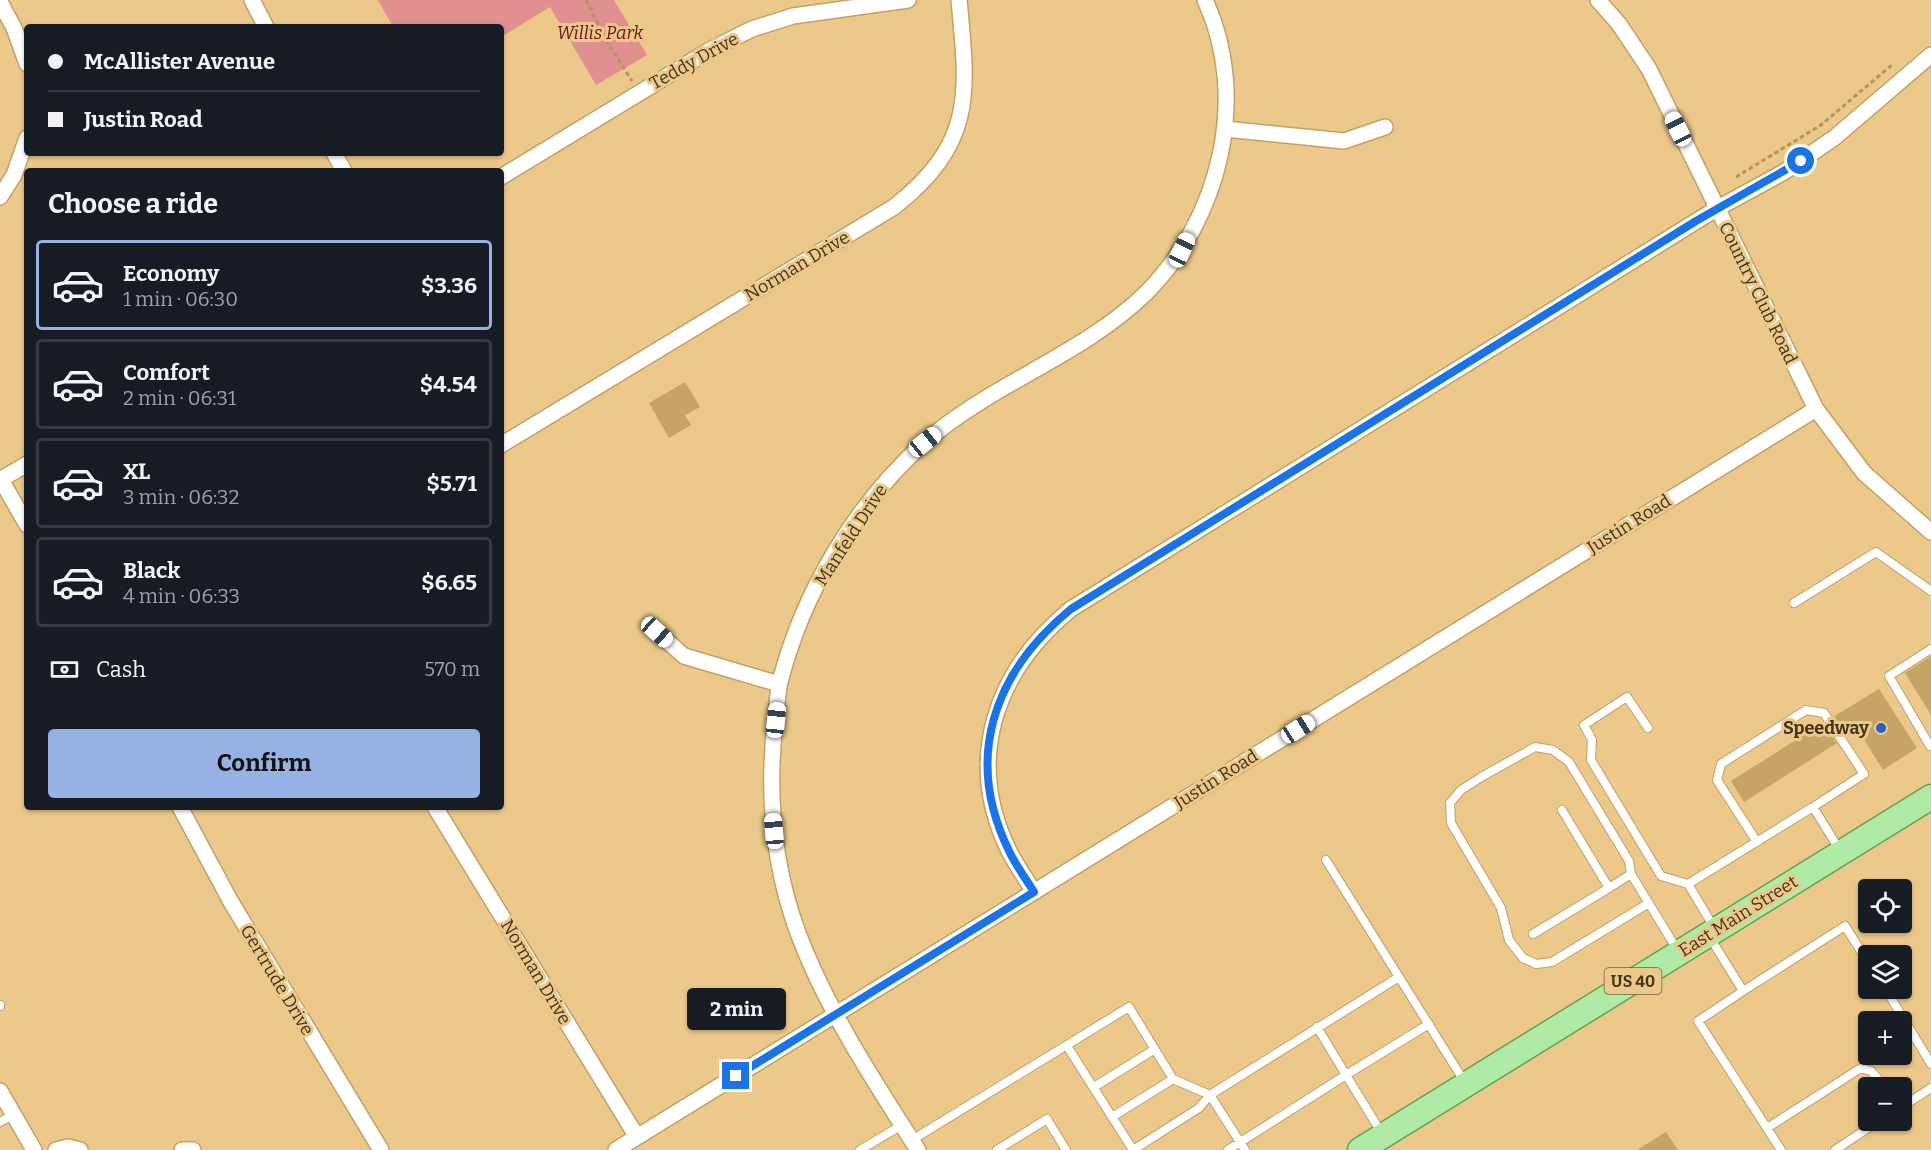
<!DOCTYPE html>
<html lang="en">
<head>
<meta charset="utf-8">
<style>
	:root { --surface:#171b24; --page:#242831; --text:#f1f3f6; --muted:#9ea1a6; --line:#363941; --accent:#96b1e4 }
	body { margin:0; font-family:Bitter,serif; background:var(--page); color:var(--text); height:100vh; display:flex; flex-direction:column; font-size:22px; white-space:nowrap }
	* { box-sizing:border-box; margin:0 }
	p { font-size:20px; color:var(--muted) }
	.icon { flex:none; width:33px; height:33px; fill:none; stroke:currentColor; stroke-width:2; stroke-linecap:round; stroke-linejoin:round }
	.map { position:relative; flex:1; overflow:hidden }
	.side { position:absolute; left:24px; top:168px; width:480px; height:642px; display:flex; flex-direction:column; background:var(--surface); border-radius:6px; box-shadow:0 2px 4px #0004 }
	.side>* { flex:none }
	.banner { position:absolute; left:24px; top:24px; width:480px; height:132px; border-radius:6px; box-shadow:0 2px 4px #0004; display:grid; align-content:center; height:132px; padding:0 24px; background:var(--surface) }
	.fabs { position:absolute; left:1858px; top:879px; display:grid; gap:12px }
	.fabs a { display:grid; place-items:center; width:54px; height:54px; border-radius:6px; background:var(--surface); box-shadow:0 2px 4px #0004; font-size:30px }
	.end { position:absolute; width:27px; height:27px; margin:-14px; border:8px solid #1a73e8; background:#fff; box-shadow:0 0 0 3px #fff }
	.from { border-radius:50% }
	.bubble { position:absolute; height:42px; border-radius:6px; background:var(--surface); box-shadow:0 2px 4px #0004; font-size:20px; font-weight:700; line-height:42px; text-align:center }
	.car { position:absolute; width:18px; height:36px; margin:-18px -9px; border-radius:8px; box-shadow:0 0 4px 2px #0007; background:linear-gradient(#fff 24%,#345 0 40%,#fff 0 76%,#345 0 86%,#fff 0) }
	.banner b { display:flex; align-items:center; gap:21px; height:57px; font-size:22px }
	.banner b+b { border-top:2px solid var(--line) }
	.banner i { width:15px; height:15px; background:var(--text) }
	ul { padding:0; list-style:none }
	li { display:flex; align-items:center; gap:18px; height:90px; margin:0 12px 9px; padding:0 12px; border:3px solid var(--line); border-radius:6px }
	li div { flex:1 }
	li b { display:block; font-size:22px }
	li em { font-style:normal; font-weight:700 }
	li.selected { border-color:var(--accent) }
	li>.icon { width:54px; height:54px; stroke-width:1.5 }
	h2 { padding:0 24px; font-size:27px; line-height:72px }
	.pay { display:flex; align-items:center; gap:15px; height:66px; padding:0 24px; font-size:22px }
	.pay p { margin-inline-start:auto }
	.cta { display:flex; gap:12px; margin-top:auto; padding:12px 24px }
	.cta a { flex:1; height:69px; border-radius:6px; background:var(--accent); color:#111; font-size:24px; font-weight:700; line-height:69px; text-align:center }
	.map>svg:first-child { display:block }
	.green { fill:#e0918f }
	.building { fill:#c6a466 }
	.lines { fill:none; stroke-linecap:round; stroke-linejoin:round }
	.service-casing { stroke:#c3a163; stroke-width:10 }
	.minor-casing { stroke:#c3a163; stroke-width:18 }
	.primary-casing { stroke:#66a150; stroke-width:27 }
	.path { stroke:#b19663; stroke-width:3; stroke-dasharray:4.5 3; stroke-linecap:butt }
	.service { stroke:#fff; stroke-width:8 }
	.minor { stroke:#fff; stroke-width:15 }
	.primary { stroke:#afeaa7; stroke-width:24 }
	.route { stroke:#1a73e8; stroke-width:8 }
	.poi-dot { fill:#2760cd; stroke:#ecc98a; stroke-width:2 }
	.labels { text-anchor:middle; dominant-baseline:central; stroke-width:6; stroke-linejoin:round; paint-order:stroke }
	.shield { fill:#ecc98a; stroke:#75613c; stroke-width:1.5 }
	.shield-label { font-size:16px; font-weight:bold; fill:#42341a }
	.park-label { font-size:18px; font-style:italic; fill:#70111b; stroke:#ecc98a }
	.street-label { font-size:18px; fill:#42341a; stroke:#ecc98a }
	.poi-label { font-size:18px; font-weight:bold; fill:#42341a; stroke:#ecc98a; text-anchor:end }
</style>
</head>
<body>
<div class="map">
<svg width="1931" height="1150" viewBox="0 0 1931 1150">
	<rect width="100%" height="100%" fill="#ecc98a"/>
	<path class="green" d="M378,0H614L647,55L596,85L550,7L501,37V27H393Z"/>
	<path class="building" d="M685,382L700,407L685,415L691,425L669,438L649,403Z
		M1931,656V715L1905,673Z
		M1879,689L1917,748L1883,770L1858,730L1847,737L1833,717Z
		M1823,723L1837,743L1744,802L1731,781Z
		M1666,1132L1678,1150H1637Z"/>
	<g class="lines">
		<defs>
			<path id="service" d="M1794,603L1876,552L1931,591
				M1648,728L1627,697L1584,725L1592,740L1591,760L1661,876L1688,884
				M1930,746L1889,676L1931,649
				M1562,810L1609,888L1631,874L1678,951
				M1757,842L1717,780L1721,764L1806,710L1824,713L1864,774L1813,807
				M1326,860L1399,977
				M1631,874L1629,861L1569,762L1553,750L1535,747L1483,776L1461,790L1450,803L1451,823L1501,908L1509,940L1523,958L1536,964L1552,962L1649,903
				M1715,929L1688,884L1813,807L1839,849
				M1533,934L1609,888
				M1709,936L1743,991L1845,926L1869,964
				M1885,988L1931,1064
				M1743,991L1698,1021L1781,1150
				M0,1005V1006
				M1317,1027L1346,1075L1429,1024
				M1067,1046L1133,1150
				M1094,1087L1155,1049
				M1902,1107L1931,1088
				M1112,1117L1173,1079
				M0,1122L13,1115
				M1767,1128L1861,1068L1871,1071L1886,1088
				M912,1140L1129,1007L1173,1079L1210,1095L1199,1108L1133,1150
				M860,1150L902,1125
				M997,1150L1047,1119L1066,1150
				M1228,1150L1346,1075L1381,1132
				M1245,1150L1210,1095L1399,977L1464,1081
				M1835,1150L1880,1120"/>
			<path id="minor" d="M252,0L266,27
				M1598,0L1619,24L1649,69L1816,409L1864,473L1931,532
				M0,2L14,28L27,64
				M1225,129L1344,141L1385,127
				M334,153L344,171
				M501,177L710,50L752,29L793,16L908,0
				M0,197L14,175L27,138
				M501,445L894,207C975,143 968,94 959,0
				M0,478L27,525
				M0,480L27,464
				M657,632L684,656L779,684
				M180,807L231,902L381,1150
				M435,807L637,1137
				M1034,892C1026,879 1017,866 1010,853C964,761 994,672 1071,609L1716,209L1784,172L1834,138L1931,55
				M0,1091L34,1150
				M56,1150L68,1147L80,1150
				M182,1150H193
				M616,1150L1816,409
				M918,1150C874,1081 827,1010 798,933C773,865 767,795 775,723C777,710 777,695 780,682C803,592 855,505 924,443C990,384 1083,355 1146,293C1220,219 1250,97 1205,0"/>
			<path id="primary" d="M1360,1150L1931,797"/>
		</defs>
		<use href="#service" class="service-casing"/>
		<use href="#minor" class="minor-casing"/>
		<use href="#primary" class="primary-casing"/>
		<path class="path" d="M586,0L606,40L632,81
			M1736,177L1821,125L1893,64"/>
		<use href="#service" class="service"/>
		<use href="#minor" class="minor"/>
		<use href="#primary" class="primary"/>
	</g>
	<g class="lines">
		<path class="route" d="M736,1076L1034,892C1026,879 1017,867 1010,853C963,759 993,673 1071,609L1696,221L1801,161"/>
	</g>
	<circle class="poi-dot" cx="1881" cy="728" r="6"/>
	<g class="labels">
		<rect class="shield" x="1604.5" y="968" width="57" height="26" rx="4.5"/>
		<g class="shield-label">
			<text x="1633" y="981">US 40</text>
		</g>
		<g class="park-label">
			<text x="600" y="33">Willis Park</text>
		</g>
		<g class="street-label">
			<text transform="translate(694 61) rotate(-29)">Teddy Drive</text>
			<text transform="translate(797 266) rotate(-31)">Norman Drive</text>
			<text transform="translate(1758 293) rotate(64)">Country Club Road</text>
			<text transform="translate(1629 524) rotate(-32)">Justin Road</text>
			<text transform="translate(851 535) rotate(-57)">Manfeld Drive</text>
			<text transform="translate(1216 779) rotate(-32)">Justin Road</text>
			<text transform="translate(1738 916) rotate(-32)">East Main Street</text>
			<text transform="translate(536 972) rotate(59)">Norman Drive</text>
			<text transform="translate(277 980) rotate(59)">Gertrude Drive</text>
		</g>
		<g class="poi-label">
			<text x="1869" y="728">Speedway</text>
		</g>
	</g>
</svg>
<div class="fabs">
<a><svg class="icon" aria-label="locate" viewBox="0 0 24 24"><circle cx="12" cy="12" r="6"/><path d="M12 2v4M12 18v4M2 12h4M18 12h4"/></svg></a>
<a><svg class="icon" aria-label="layers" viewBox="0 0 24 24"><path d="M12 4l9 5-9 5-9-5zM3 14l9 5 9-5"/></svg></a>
<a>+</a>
<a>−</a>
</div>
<i class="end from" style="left:1801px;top:161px"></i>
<i class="end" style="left:736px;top:1076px"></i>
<div class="bubble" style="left:687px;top:988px;width:99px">2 min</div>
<i class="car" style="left:1678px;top:129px;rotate:334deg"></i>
<i class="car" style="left:1182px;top:250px;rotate:25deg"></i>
<i class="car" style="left:925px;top:442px;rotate:51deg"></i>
<i class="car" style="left:657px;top:632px;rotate:132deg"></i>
<i class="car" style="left:776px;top:720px;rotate:6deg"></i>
<i class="car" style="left:1298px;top:729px;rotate:58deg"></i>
<i class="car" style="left:774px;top:831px;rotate:355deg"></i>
<div class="banner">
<b><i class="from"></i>McAllister Avenue</b>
<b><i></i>Justin Road</b>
</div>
<section class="side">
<h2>Choose a ride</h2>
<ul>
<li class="selected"><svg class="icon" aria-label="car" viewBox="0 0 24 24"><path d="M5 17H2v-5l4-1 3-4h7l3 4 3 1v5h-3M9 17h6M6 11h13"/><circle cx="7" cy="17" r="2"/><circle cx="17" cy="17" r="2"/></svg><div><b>Economy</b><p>1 min · 06:30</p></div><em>$3.36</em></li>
<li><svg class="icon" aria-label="car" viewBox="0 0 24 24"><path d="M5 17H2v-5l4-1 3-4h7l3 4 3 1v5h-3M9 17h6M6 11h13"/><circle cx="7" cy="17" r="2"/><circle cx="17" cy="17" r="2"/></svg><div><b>Comfort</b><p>2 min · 06:31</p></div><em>$4.54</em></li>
<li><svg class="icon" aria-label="car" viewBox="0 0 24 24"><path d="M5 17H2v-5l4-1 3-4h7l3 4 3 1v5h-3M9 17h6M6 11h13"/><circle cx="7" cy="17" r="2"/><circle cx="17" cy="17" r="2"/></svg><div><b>XL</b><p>3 min · 06:32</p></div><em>$5.71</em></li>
<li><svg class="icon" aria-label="car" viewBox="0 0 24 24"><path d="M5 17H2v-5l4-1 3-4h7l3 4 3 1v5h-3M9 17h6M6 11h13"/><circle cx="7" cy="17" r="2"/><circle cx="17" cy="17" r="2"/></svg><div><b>Black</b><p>4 min · 06:33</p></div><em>$6.65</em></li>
</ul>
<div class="pay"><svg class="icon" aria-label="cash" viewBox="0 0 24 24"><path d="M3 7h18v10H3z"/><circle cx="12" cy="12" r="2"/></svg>Cash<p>570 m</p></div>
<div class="cta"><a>Confirm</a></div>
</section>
</div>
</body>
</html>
